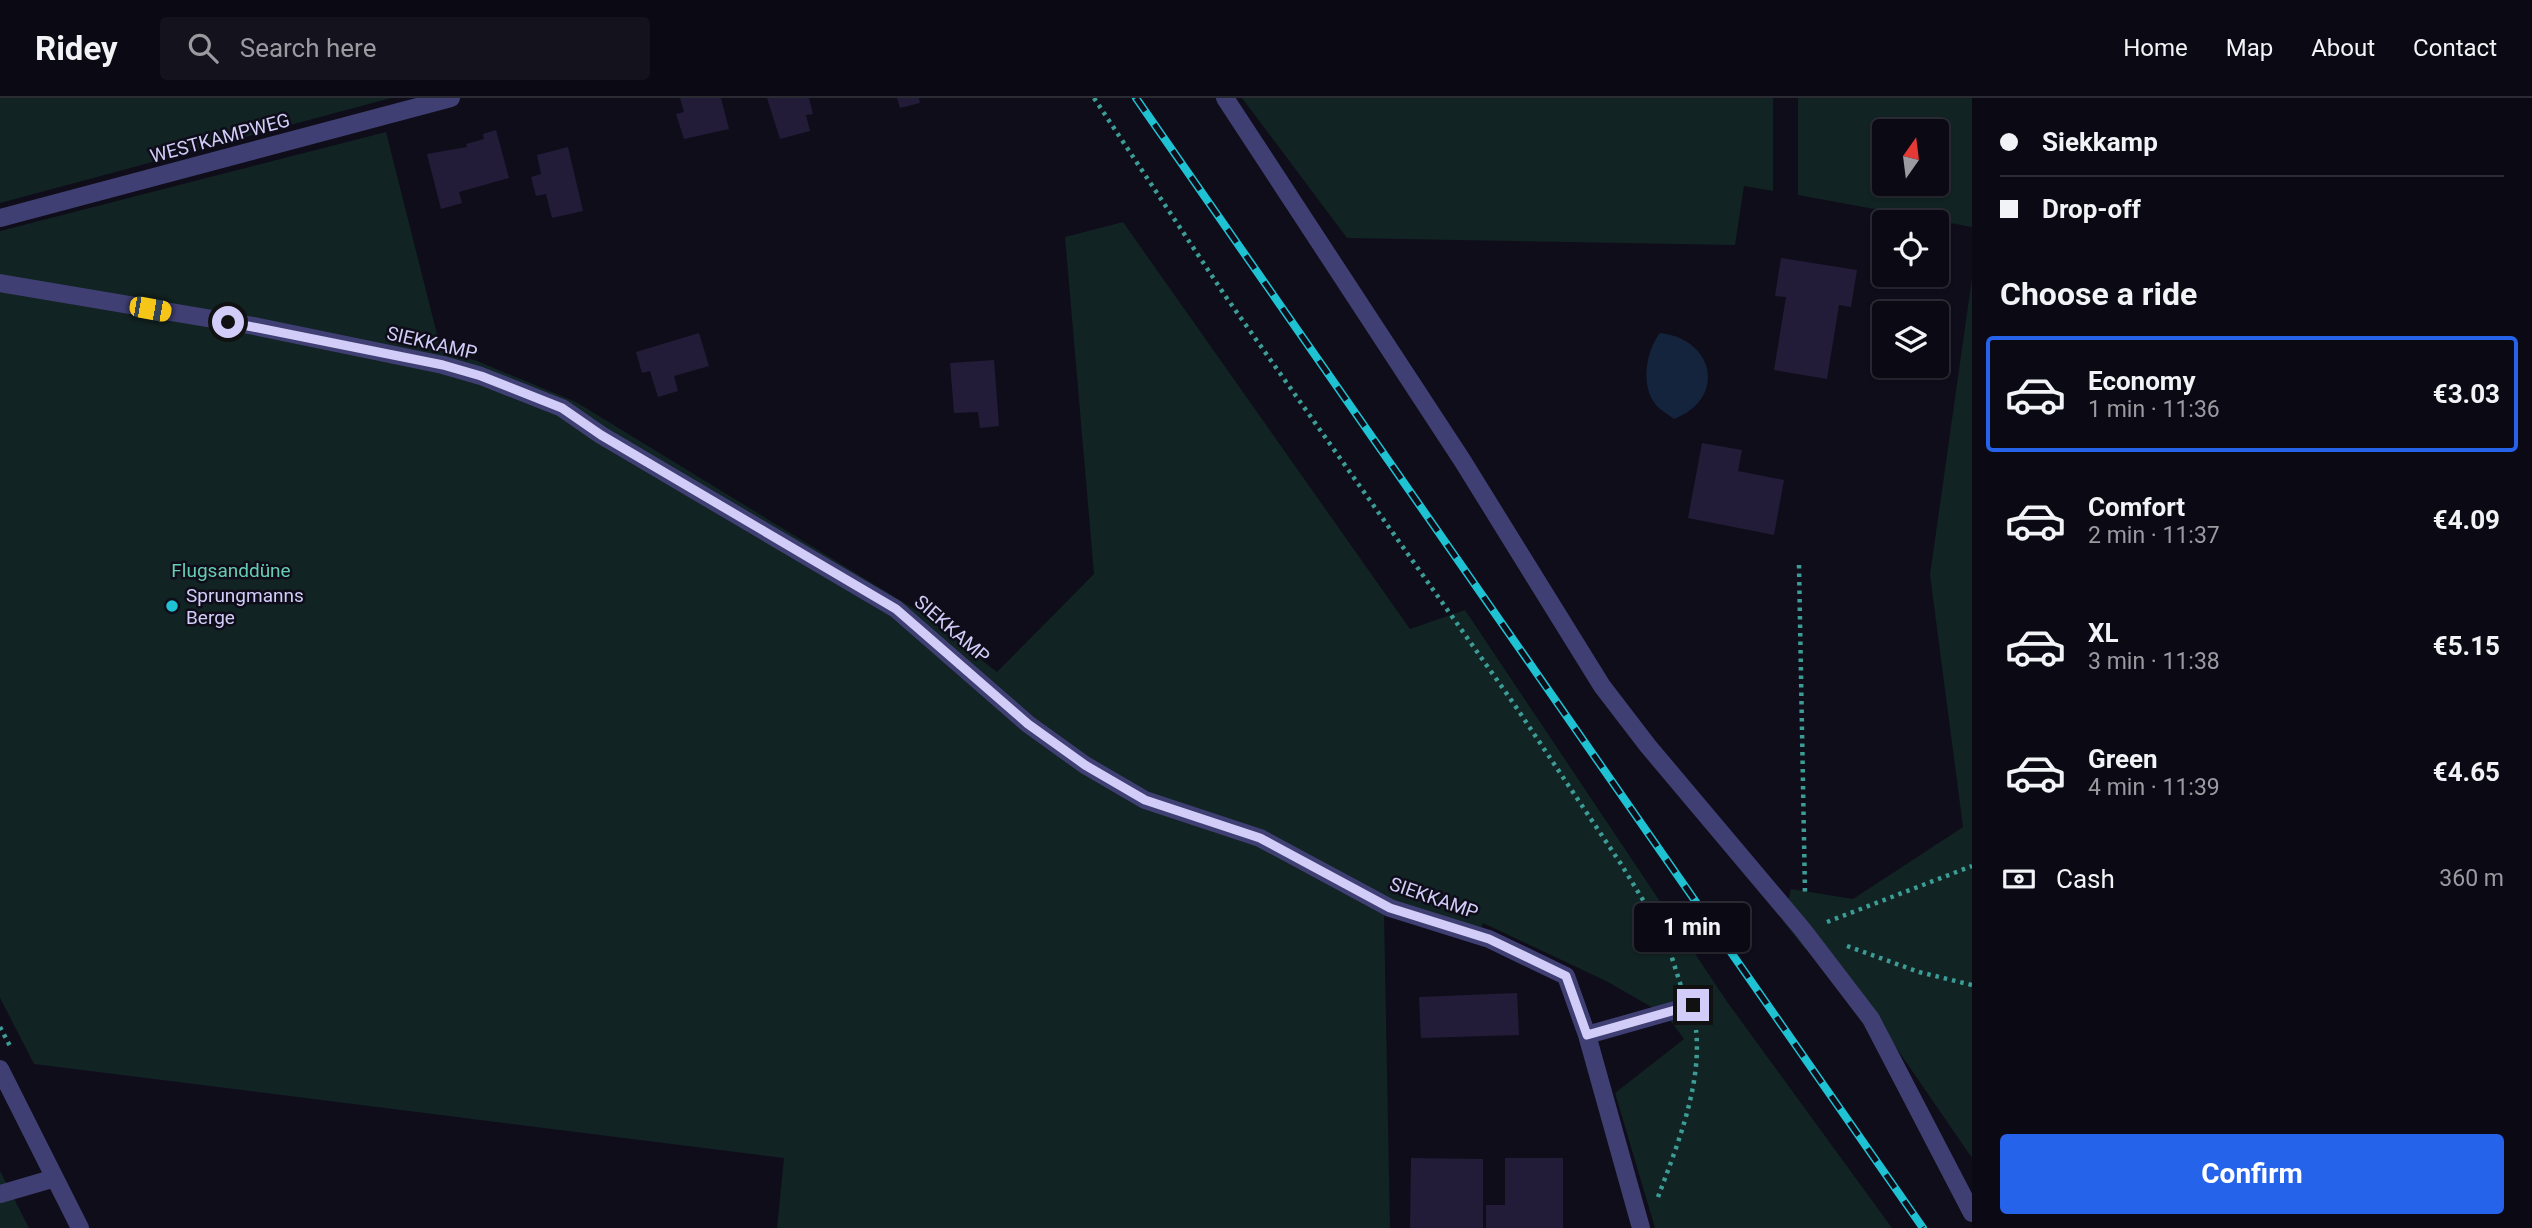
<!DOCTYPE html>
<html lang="en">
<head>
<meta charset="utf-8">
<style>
	:root { --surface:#0b0a14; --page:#14131d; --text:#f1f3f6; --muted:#9a9aa0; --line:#2b2b34; --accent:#2563eb }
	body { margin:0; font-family:Roboto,sans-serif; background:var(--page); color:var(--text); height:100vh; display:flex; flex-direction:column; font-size:26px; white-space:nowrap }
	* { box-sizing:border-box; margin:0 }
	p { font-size:23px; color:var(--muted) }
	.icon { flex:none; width:38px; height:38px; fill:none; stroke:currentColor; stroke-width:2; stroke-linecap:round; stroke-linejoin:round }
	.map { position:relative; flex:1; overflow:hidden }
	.sheet { display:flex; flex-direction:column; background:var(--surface); width:560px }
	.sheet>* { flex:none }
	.top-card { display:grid; align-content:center; height:154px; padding:0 28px; background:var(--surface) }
	.needle { width:46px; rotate:14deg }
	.fabs { position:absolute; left:1872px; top:21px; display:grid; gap:14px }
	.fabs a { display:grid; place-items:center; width:77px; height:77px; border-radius:7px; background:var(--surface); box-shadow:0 2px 5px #0004,0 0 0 2px var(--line); font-size:35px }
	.end { position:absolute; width:32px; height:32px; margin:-16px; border:9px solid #d2cdf8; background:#111; box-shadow:0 0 0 4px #111 }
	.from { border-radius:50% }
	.bubble { position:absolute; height:49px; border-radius:7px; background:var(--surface); box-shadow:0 2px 5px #0004,0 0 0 2px var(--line); font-size:23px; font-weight:700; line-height:49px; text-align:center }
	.car { position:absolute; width:21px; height:42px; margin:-21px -10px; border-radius:9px; box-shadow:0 0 5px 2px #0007; background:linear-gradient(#f5c518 24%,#345 0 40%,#f5c518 0 76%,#345 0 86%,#f5c518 0) }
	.top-card b { display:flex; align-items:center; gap:24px; height:66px; font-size:26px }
	.top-card b+b { border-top:2px solid var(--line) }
	.top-card i { width:18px; height:18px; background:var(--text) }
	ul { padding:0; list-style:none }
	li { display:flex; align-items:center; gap:21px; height:116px; margin:0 14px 10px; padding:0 14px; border:4px solid transparent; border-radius:7px }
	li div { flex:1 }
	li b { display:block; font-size:26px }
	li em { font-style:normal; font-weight:700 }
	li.current { border-color:var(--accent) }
	li>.icon { width:63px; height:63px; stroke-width:1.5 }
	h2 { padding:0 28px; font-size:32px; line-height:84px }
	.pay { display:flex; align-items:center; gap:18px; height:77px; padding:0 28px; font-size:26px }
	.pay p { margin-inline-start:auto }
	.action { display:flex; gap:14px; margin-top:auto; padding:14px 28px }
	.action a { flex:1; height:80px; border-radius:7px; background:var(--accent); color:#fff; font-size:28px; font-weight:700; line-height:80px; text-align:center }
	header { display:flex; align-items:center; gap:42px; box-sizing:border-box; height:98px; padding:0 35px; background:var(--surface); border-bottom:2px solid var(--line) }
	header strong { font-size:33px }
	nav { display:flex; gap:38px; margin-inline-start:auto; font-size:24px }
	.search { width:490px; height:63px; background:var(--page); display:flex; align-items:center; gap:18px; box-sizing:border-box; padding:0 24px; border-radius:7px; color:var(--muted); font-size:26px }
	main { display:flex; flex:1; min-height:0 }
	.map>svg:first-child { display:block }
	.green { fill:#112322; fill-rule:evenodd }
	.water { fill:#14243d }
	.building { fill:#221c38 }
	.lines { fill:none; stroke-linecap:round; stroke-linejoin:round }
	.path { stroke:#3c9d97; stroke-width:4.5; stroke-dasharray:3.5 5; stroke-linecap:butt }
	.minor { stroke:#403f73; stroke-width:18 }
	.rail-casing { stroke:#1ec2d3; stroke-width:8 }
	.rail { stroke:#0f0d1a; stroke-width:5; stroke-dasharray:16; stroke-linecap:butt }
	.route { stroke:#d2cdf8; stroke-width:9 }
	.poi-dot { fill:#1ec2d3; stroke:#0f0d1a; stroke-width:2.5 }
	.labels { text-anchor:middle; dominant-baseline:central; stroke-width:5; stroke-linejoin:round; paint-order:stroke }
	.street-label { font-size:19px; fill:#d2cdf8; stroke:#0f0d1a }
	.park-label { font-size:19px; fill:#65cdb2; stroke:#0f0d1a }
	.poi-label { font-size:19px; fill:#d2cdf8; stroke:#0f0d1a; text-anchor:start }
</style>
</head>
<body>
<header>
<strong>Ridey</strong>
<div class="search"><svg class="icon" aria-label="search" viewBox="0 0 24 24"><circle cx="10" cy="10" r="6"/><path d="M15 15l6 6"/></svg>Search here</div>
<nav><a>Home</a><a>Map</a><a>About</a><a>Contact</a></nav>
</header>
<main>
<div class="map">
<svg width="1972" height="1130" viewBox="0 0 1972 1130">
	<rect width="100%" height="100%" fill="#0f0d1a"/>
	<path class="green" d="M0,0H391L0,105Z
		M1242,0H1773V93L1744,88L1735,147L1347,140Z
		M1798,0H1972V129L1798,97ZM1885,33H1937V86H1885Z
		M386,34L441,252L477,263L576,304L921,515L997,574L1094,476L1065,139L1123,124L1410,531L1465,512L1728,905L1892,1130H1655L1615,995L1684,941L1667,918L1608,884L1483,825L1475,846L1384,816L1390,1130H777L784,1060L34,966L0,900V133Z
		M1972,180V1060L1831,855L1805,851L1783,823L1791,791L1853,801L1963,729L1930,477Z
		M0,1073L29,1130H0Z"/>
	<path class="water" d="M1660,235C1715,241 1727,301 1674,321C1668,316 1660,312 1656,307C1640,287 1646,253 1660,235Z"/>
	<path class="building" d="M680,0H721L729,31L684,41L676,16L684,14Z
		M767,0H809L813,16L806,17L810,33L780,41Z
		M897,0H919L920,5L900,10Z
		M496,32L509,80L459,94L462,105L441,111L427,56L467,49L466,46L484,41L483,36Z
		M568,49L583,113L552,120L546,96L536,98L531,79L541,76L537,57Z
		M1781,160L1857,172L1851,209L1839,207L1827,281L1774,272L1786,199L1775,198Z
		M699,235L709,268L674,278L678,293L658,299L650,273L642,275L636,254Z
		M994,262L999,328L980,330L978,314L954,315L950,265Z
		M1702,345L1742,352L1738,373L1784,382L1774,437L1688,420Z
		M1517,895L1519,937L1421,940L1419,899Z
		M1411,1060L1483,1061V1130H1410Z
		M1505,1060H1563V1130H1486V1107H1505Z"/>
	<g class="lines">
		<path class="path" d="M1094,0L1226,199L1514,606L1621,766L1665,838L1681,888
			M1799,467L1805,796
			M1827,824L1972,768
			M1847,848L1919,874L1972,887
			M0,929L11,950
			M1658,1099C1677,1048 1702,987 1696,932"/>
		<path class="minor" d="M1225,0L1462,362L1602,588L1648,648L1803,832L1871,921L1972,1115
			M0,120L451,0
			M0,185L254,228L443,267L481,278L562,310L601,337L896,511L1028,626L1085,667L1145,702L1260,740L1390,810L1489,841L1566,878L1587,937L1641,1130
			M1587,937L1693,907
			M0,971L80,1130
			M0,1096L55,1080"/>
		<defs>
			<path id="rail" d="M1136,0L1923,1130"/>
		</defs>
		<use href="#rail" class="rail-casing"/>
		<use href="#rail" class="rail"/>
	</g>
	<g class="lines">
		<path class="route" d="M228,224L443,267L481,278L562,310L601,337L896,511L1028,626L1085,667L1145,702L1260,740L1390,810L1489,841L1566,878L1587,937L1693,907"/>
	</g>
	<circle class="poi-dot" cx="172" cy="508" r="7"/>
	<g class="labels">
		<g class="street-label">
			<text transform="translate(220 40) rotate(-15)">WESTKAMPWEG</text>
			<text transform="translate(432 245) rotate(13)">SIEKKAMP</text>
			<text transform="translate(952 531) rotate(41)">SIEKKAMP</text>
			<text transform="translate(1434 800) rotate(19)">SIEKKAMP</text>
		</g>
		<g class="park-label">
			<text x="231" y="472">Flugsanddüne</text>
		</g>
		<g class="poi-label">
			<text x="186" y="497">Sprungmanns<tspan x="186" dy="22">Berge</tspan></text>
		</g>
	</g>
</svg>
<div class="fabs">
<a><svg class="needle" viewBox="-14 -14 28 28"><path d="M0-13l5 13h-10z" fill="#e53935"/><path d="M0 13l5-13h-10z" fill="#9a9aa0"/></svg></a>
<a><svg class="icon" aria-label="locate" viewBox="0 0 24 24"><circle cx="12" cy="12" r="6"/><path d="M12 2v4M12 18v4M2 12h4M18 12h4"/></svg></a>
<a><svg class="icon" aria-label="layers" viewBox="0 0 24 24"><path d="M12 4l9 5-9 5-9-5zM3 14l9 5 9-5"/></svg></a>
</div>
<i class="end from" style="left:228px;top:224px"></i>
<i class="end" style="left:1693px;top:907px"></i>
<div class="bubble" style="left:1634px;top:805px;width:116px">1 min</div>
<i class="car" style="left:150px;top:211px;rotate:100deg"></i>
</div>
<section class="sheet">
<div class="top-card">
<b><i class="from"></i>Siekkamp</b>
<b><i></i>Drop-off</b>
</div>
<h2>Choose a ride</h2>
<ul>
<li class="current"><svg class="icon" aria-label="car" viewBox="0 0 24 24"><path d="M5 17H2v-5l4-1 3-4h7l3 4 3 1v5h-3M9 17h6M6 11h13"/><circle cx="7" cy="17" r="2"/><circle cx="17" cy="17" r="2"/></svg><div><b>Economy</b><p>1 min · 11:36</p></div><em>€3.03</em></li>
<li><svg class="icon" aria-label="car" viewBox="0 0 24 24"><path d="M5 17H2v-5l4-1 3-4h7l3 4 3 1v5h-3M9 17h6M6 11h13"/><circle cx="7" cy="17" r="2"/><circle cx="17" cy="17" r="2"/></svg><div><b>Comfort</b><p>2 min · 11:37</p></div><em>€4.09</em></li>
<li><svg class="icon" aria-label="car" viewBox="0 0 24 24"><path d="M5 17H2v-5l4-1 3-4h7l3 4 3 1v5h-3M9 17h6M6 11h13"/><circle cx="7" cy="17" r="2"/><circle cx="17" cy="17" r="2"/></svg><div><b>XL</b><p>3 min · 11:38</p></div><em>€5.15</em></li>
<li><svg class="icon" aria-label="car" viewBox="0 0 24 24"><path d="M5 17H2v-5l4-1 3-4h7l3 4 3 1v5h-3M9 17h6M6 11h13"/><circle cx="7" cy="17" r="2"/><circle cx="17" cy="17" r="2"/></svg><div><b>Green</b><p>4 min · 11:39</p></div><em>€4.65</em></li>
</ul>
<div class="pay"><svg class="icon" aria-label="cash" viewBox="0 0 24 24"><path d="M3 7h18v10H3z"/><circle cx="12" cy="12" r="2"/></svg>Cash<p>360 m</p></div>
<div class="action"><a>Confirm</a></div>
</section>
</main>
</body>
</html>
